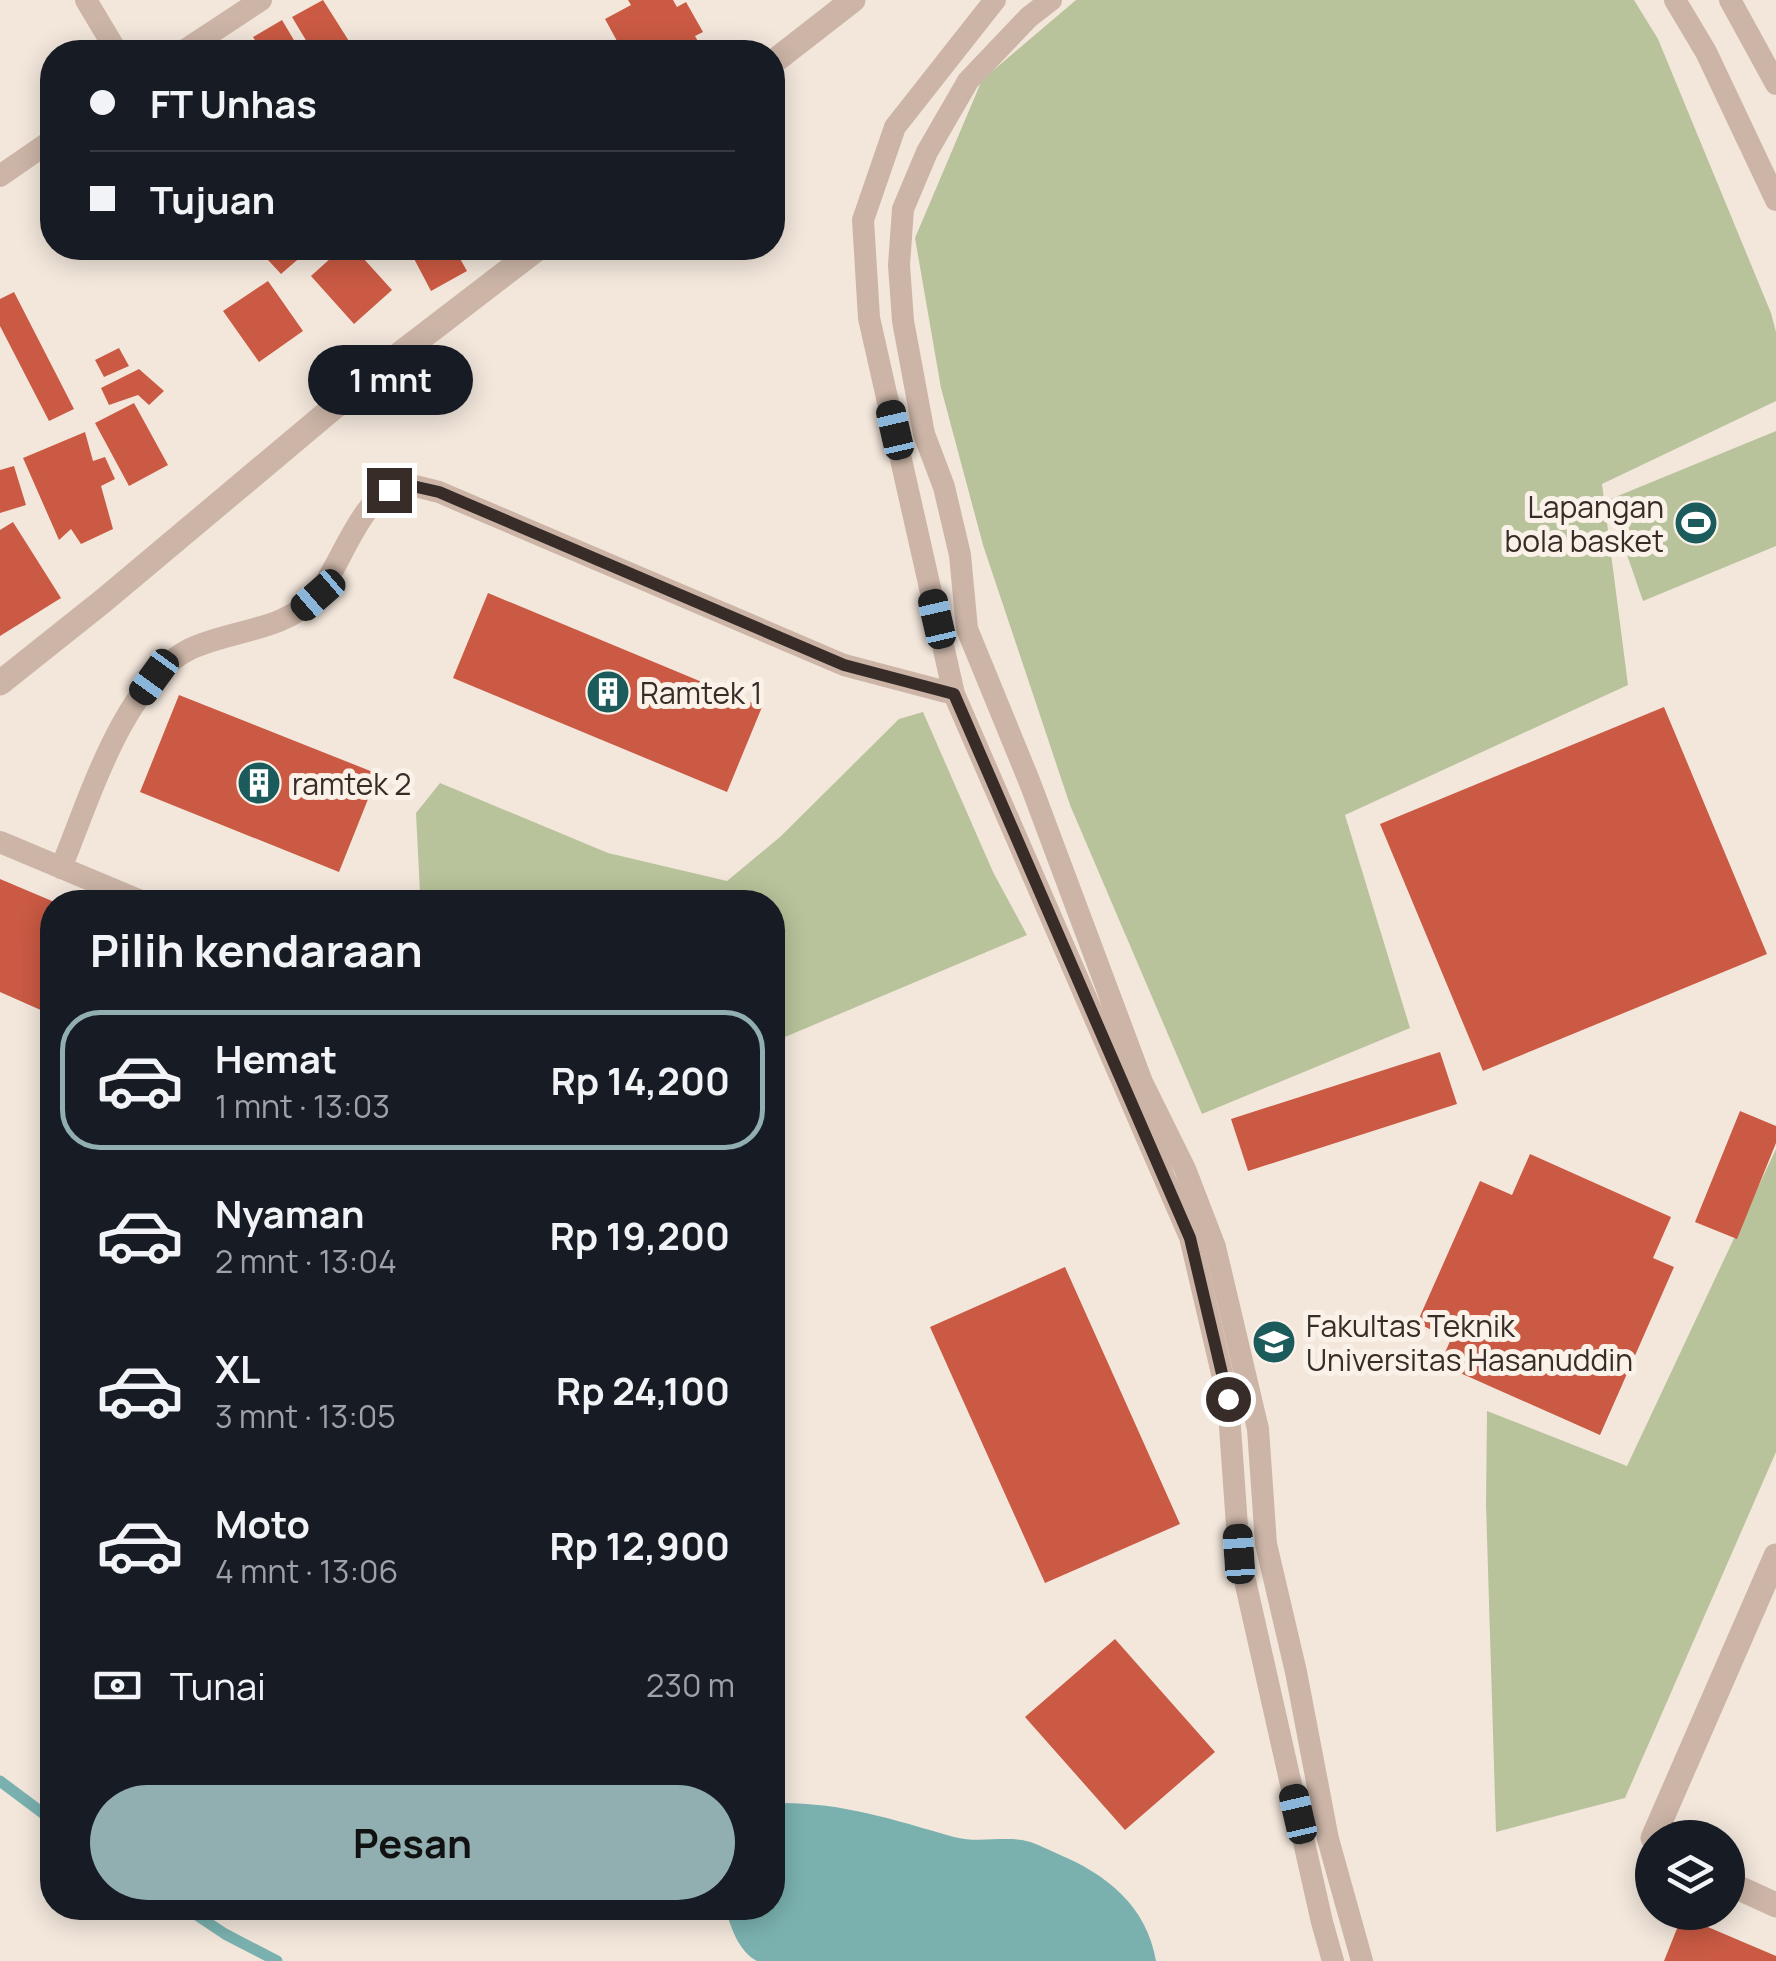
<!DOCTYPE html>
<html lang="id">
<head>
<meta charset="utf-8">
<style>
	:root { --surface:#171b24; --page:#242831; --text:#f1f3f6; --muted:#9ea1a6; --line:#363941; --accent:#91afb0 }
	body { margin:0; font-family:Manrope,sans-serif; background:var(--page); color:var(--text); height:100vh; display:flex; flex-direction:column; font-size:38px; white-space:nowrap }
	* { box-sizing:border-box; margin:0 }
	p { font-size:32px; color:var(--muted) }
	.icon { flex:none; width:55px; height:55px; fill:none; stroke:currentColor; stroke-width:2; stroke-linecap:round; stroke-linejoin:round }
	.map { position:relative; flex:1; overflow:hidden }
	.sheet { position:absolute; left:40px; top:890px; width:745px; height:1030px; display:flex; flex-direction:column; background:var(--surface); border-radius:40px; box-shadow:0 5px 25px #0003 }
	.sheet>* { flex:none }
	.top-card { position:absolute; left:40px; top:40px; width:745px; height:220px; border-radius:40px; box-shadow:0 5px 25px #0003; display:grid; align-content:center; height:220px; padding:0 50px; background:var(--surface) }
	.fabs { position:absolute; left:1635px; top:1820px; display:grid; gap:20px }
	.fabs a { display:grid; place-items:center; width:110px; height:110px; border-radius:50%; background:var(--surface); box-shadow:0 5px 25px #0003; font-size:50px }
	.end { position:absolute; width:45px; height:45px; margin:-22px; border:12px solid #382c28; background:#fff; box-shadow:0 0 0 5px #fff }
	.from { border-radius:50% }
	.bubble { position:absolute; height:70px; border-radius:35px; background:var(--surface); box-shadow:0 5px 25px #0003; font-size:32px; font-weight:700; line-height:70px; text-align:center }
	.car { position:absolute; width:30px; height:60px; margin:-30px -15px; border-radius:12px; box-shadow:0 0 8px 2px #0007; background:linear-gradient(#222 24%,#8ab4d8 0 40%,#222 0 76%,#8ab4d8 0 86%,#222 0) }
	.top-card b { display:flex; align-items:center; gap:35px; height:95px; font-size:38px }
	.top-card b+b { border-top:2px solid var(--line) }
	.top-card i { width:25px; height:25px; background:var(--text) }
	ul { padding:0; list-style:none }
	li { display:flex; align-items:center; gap:30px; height:140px; margin:0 20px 15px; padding:0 30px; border:5px solid transparent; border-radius:40px }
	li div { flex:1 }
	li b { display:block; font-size:38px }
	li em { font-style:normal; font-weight:700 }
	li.on { border-color:var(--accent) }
	li>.icon { width:90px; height:90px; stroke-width:1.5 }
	h2 { padding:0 50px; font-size:45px; line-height:120px }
	.pay { display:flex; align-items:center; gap:25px; height:110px; padding:0 50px; font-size:38px }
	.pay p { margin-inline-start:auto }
	.primary-button { display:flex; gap:20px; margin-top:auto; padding:20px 50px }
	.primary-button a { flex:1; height:115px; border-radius:60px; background:var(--accent); color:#111; font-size:40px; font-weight:700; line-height:115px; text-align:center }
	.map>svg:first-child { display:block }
	.green { fill:#b8c39b }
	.water { fill:#7ab1af }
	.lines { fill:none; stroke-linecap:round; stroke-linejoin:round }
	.stream { stroke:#7ab1af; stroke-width:11 }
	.building { fill:#ca5a43 }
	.service { stroke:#ccb5a7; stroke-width:22 }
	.pedestrian { stroke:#ccb5a7; stroke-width:25 }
	.minor { stroke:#ccb5a7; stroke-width:25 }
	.route { stroke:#382c28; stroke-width:12 }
	.labels { text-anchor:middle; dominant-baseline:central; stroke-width:10; stroke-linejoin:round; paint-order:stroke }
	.poi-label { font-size:30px; fill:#382c28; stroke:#faf1e9; text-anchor:start }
</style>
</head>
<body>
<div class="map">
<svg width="1776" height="1961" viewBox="0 0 1776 1961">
	<rect width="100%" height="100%" fill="#f3e7dc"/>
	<path class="green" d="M1076,0H1634L1658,39L1771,313L1776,332V401L1602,484L1628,685L1345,815L1410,1028L1202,1114L1070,805L983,545L941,388L915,238L982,80Z
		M1776,431V546L1643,601L1608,500Z
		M923,712L993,872L1027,935L773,1042L772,902H417L420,893L416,813L440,783L608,853L727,881L780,837L899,719Z
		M1776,1149V1452L1625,1798L1496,1832L1486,1504L1487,1411L1627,1466Z"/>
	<path class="water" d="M775,1803C841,1802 891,1819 954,1837C976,1843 1000,1837 1022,1840C1034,1842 1047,1849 1058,1854C1106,1874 1147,1906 1156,1961H757C738,1951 731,1927 725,1908H772Z"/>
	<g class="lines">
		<path class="stream" d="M0,1781L52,1820
			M186,1908L225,1934L277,1961"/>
	</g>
	<path class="building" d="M323,0L354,49L349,52H313L292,17Z
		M628,0H673L677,7L686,2L703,32L695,36L704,52H623L605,19L631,5Z
		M282,20L301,52H262L253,37Z
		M257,248H311L281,274Z
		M342,248H354L392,290L354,324L311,276Z
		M426,248H454L467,271L431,291L412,255Z
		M268,281L303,331L259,362L223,311Z
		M14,292L74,409L49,421L0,326V299Z
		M119,348L129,366L104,377L95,360Z
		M139,369L164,391L149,405L138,395L109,405L101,388Z
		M134,403L168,465L129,486L95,423Z
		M85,432L93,461L105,457L115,479L101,486L113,529L81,544L71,529L59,540L23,458Z
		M14,466L26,505L0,513V470Z
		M13,522L61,598L0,636V530Z
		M488,593L762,707L727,792L453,678Z
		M179,695L378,774L339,872L140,792Z
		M1664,707L1767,954L1483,1071L1380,824Z
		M0,879L52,901V1015L0,992Z
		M1440,1052L1457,1104L1248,1171L1231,1119Z
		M1740,1111L1776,1126V1143L1737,1239L1695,1222Z
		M1530,1154L1671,1217L1653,1258L1674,1267L1600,1435L1440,1364L1451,1339L1417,1323L1480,1181L1512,1195Z
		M1065,1267L1180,1524L1045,1583L930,1327Z
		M1115,1639L1215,1752L1125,1830L1025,1717Z
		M1682,1916L1776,1956V1961H1664Z"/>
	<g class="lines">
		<path class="service" d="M86,0L117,52
			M995,0L895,127L863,220L869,318L954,694L1190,1237L1228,1399L1239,1554L1322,1922L1333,1961
			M1051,0L1029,17L968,81L927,152L903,209L899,265L903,321L924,434L944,487L960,555L967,629L1030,783L1142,1082L1185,1169L1215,1247L1258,1429L1266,1544L1296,1672L1328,1839L1362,1961
			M1675,0L1706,52L1776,200
			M1730,0L1776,84
			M182,52L261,0
			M0,176L52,140
			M0,842L143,902
			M61,868C88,803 124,681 190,649C230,630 284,631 315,597C342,568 362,484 409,485C418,486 430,490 439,492L844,665L954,694"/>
		<path class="pedestrian" d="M1653,1838L1776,1556
			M1728,1883L1776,1905"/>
		<path class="minor" d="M772,63L853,0
			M0,683L103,601L370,377L538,248"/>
	</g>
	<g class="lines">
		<path class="route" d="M389,490L408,485L439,492L844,665L954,694L1190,1238L1228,1399"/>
	</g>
	<defs>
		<symbol id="stadium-disc" viewBox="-11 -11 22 22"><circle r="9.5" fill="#1c5b5b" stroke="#faf1e9"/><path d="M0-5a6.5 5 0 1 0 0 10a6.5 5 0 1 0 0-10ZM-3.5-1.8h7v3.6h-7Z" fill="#fff"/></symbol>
		<symbol id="building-disc" viewBox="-11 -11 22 22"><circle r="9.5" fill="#1c5b5b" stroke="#faf1e9"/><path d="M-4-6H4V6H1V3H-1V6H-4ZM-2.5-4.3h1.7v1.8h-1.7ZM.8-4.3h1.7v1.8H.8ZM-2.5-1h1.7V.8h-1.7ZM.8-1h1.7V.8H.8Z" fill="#fff"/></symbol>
		<symbol id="university-disc" viewBox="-11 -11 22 22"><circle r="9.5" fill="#1c5b5b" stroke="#faf1e9"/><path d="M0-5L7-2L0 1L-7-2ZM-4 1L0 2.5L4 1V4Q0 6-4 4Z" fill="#fff"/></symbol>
	</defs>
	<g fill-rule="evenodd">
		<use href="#stadium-disc" x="1671" y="498" width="50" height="50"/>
		<use href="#building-disc" x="583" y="667" width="50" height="50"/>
		<use href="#building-disc" x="234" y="758" width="50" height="50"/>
		<use href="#university-disc" x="1249" y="1317" width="50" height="50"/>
	</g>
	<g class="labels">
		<g class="poi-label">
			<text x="1664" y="506" text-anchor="end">Lapangan<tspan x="1664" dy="34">bola basket</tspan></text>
			<text x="640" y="692">Ramtek 1</text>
			<text x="292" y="783">ramtek 2</text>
			<text x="1306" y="1325">Fakultas Teknik<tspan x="1306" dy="34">Universitas Hasanuddin</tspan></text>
		</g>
	</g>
</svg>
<div class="fabs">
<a><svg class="icon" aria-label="layers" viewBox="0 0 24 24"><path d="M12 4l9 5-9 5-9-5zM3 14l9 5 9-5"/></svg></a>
</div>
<i class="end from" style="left:1228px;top:1399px"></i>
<i class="end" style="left:389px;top:490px"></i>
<div class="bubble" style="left:308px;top:345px;width:165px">1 mnt</div>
<i class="car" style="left:895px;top:430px;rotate:347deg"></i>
<i class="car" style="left:318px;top:595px;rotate:229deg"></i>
<i class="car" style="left:937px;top:619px;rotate:347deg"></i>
<i class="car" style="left:154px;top:677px;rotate:216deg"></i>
<i class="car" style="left:1239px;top:1554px;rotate:356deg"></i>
<i class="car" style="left:1298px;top:1814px;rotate:347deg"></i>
<div class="top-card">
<b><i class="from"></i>FT Unhas</b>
<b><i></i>Tujuan</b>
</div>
<section class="sheet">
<h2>Pilih kendaraan</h2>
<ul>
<li class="on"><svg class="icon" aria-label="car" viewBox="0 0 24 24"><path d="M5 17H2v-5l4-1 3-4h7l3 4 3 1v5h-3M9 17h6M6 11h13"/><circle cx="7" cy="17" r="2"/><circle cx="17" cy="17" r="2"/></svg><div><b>Hemat</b><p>1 mnt · 13:03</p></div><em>Rp 14,200</em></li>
<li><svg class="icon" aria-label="car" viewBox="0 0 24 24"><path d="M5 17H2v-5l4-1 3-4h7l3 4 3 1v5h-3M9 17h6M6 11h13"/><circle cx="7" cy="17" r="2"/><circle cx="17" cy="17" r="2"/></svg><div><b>Nyaman</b><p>2 mnt · 13:04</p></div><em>Rp 19,200</em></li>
<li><svg class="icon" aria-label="car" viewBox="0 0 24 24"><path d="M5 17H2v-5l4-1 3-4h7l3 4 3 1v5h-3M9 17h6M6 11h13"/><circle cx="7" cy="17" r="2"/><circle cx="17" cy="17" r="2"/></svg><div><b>XL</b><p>3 mnt · 13:05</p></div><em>Rp 24,100</em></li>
<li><svg class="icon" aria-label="car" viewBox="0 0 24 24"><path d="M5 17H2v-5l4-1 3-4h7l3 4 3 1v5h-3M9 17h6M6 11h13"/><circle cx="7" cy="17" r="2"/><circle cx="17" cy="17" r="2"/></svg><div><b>Moto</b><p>4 mnt · 13:06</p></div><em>Rp 12,900</em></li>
</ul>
<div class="pay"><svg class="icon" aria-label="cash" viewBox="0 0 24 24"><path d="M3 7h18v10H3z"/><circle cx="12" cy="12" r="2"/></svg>Tunai<p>230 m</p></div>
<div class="primary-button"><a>Pesan</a></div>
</section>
</div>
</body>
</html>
